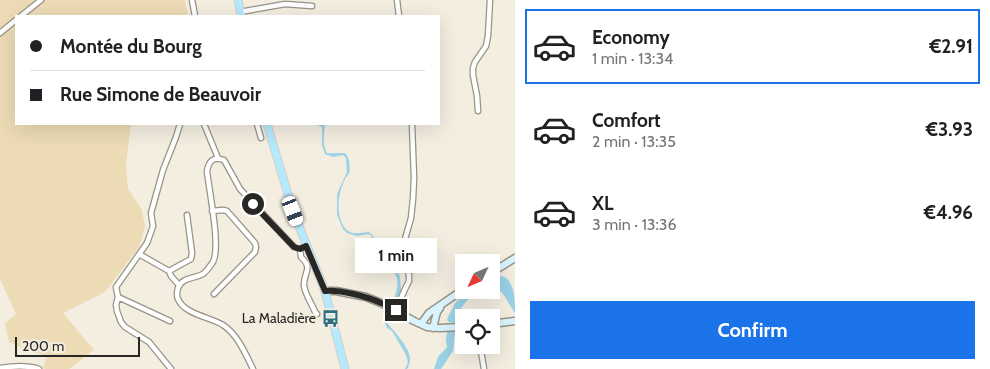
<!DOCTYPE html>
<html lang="en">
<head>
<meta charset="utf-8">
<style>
	:root { --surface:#fff; --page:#f2f2f2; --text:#202124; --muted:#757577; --line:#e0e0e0; --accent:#1a73e8 }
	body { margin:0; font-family:Cabin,sans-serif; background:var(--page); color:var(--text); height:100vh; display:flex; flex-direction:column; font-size:19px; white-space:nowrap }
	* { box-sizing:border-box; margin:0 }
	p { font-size:16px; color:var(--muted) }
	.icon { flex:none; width:28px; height:28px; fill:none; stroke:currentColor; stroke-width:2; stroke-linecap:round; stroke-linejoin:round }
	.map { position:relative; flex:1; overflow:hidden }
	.side { display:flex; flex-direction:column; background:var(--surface); width:475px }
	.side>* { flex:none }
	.guide { position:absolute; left:15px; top:15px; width:425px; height:110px; border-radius:0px; box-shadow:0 5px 20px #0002; display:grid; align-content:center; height:110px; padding:0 15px; background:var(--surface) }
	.needle { width:32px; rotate:226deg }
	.controls { position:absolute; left:455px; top:254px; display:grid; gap:10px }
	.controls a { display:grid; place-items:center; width:45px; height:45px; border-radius:0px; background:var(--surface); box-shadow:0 5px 20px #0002; font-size:25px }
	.scale { position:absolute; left:15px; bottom:12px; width:125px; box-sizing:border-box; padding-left:5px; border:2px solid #292723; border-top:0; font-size:14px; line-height:18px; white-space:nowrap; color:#292723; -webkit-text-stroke:4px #f4eee1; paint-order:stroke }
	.end { position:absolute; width:22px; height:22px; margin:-11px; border:6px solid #292723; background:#fff; box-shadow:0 0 0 2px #fff }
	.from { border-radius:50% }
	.bubble { position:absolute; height:35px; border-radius:0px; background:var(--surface); box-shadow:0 5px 20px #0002; font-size:16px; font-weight:700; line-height:35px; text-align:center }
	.car { position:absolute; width:15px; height:30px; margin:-15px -8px; border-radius:6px; box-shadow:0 0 4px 1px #0007; background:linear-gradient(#fff 24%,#345 0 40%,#fff 0 76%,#345 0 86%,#fff 0) }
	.guide b { display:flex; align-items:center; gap:18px; height:48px; font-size:19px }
	.guide b+b { border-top:1px solid var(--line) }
	.guide i { width:12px; height:12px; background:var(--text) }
	ul { padding:9px 0 0; list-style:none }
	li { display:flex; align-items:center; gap:15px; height:75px; margin:0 10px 8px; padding:0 5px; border:2px solid transparent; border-radius:0px }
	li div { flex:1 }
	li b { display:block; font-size:19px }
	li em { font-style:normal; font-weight:700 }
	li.on { border-color:var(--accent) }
	li>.icon { width:45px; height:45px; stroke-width:1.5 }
	.cta { display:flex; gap:10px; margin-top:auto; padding:10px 15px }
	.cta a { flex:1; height:58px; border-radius:0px; background:var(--accent); color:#fff; font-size:20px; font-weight:700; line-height:58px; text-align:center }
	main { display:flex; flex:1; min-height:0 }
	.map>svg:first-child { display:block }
	.green { fill:#ecdbb5 }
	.water { fill:#9bd2e7 }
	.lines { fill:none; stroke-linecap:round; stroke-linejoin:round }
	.street-casing { stroke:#989387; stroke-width:7 }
	.secondary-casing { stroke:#989387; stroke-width:9 }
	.primary-casing { stroke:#d0cfcf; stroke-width:9 }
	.street { stroke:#fff; stroke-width:4.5 }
	.secondary { stroke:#daf4fe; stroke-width:6 }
	.primary { stroke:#b5e9fc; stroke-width:7 }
	.route { stroke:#292723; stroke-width:6 }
	.labels { text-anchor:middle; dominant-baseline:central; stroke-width:5; stroke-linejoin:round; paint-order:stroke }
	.poi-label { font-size:14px; fill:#292723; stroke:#f4eee1; text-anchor:end }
</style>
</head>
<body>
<main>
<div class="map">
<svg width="515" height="369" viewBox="0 0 515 369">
	<rect width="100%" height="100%" fill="#f4eee1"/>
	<path class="green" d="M0,0H185L188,16H16V124H131L126,165L128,189L142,210L145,227L139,247L105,292L63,313L94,350L69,369H46L43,368L47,356L24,349L9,342L5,324L16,314L0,279Z"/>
	<path class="water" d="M315,124H322L325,126C324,135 322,145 327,153C333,154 344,152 346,154C349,157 351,169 349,173C348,175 346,177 345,179C339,192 336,207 341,221C343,225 345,230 350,232C356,235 364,232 369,232L373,236L376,244L386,251L400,276L401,290L395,306L392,305C398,286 401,281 390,264C388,259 387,253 382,250C374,243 374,246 371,235L368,234L357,236L347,233L343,229L337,215V194L347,172L346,158L343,155L333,157L325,154L322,145V127Z
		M494,274C496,275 499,275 502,276C515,280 515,301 515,313C507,304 505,288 491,287V276Z
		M467,290H482C465,301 462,303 456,323L448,322L447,319L455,303Z
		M390,311L392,312L387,319V323C394,331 412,350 410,361C410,362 408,368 407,369H405L408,362L406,355L392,331L387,328L384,322Z
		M447,331L455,332L453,351L441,369H434L438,357L447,347L446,340Z"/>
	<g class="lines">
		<defs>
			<path id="street" d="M192,0L195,16
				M397,0L399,16
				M240,12L285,4L312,6
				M21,16L41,0
				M0,33L16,20
				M478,111L477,96L473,75V68L475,62L486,46L488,36L490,0
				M204,124L218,158
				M257,124L261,138
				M212,211L223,210L227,211L255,243L256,247L255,252L214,294
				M300,249L301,257C314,269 303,272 304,286C305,294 312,304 315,312L317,314
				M139,254L169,271L171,276L179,285
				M169,271L191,259L192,253L187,215
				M118,297L170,321
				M396,310L405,289L409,281V275L405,263L404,252L405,239L411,218L413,199L414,178L412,124
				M480,345L484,369
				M0,368C13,366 27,365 39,369
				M171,369L149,342L125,327L121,322L117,311L116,305L118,297L116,287L147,243L151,232L153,226L151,213L163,170L176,137L180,124
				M253,369C245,353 238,335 223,325C210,317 184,314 178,299C176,295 177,293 178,288C182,277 194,279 203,274C207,271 210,266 213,262C221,246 209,191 207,171C209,161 213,156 224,160L240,189L294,247L300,249L306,246"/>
			<path id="secondary" d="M491,273L515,258
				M325,291H336L366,297L381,303L414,321L427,327L439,328L464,327
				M421,324L429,313L464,289
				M491,324L515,321
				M433,328L437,312L440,308"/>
			<path id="primary" d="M238,0L241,16
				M267,124L293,211L325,291L345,369"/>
		</defs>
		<use href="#street" class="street-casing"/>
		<use href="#secondary" class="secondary-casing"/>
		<use href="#primary" class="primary-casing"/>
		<use href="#street" class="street"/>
		<use href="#secondary" class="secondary"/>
		<use href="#primary" class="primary"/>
	</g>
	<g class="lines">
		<path class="route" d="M253,204L294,247L300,249L306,246L325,291C338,289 369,297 381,303C386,305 391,308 396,310"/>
	</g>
	<defs>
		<symbol id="bus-bare" viewBox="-9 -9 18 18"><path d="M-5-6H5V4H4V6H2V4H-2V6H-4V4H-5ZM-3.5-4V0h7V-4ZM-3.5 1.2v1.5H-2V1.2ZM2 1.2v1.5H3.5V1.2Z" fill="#2e6d82" stroke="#f4eee1" stroke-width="2.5" paint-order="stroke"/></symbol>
	</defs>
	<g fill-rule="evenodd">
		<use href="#bus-bare" x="318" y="306" width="25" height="25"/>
	</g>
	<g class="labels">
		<g class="poi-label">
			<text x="316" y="318">La Maladière</text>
		</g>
	</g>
</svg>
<div class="controls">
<a><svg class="needle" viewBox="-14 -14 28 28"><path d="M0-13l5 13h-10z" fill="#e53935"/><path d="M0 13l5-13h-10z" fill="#757577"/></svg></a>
<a><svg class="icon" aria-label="locate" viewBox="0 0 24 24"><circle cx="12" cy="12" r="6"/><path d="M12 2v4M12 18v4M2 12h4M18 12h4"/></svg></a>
</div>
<div class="scale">200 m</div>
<i class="end from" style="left:253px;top:204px"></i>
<i class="end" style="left:396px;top:310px"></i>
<div class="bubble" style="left:355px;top:238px;width:82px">1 min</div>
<i class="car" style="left:293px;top:211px;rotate:159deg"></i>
<div class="guide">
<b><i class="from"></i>Montée du Bourg</b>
<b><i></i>Rue Simone de Beauvoir</b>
</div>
</div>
<section class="side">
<ul>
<li class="on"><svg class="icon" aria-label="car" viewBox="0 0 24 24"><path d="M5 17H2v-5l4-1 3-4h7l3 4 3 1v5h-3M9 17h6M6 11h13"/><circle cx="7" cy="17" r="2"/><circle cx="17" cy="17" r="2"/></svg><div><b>Economy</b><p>1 min · 13:34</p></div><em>€2.91</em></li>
<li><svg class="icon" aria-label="car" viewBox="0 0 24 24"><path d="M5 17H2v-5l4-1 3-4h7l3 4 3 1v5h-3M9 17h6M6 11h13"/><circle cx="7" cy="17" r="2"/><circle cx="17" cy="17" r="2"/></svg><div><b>Comfort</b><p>2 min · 13:35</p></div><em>€3.93</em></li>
<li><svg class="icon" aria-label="car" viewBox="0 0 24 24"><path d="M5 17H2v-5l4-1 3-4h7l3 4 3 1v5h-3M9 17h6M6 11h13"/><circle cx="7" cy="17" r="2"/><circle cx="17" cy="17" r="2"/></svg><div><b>XL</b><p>3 min · 13:36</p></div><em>€4.96</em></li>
</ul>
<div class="cta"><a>Confirm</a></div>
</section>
</main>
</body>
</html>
